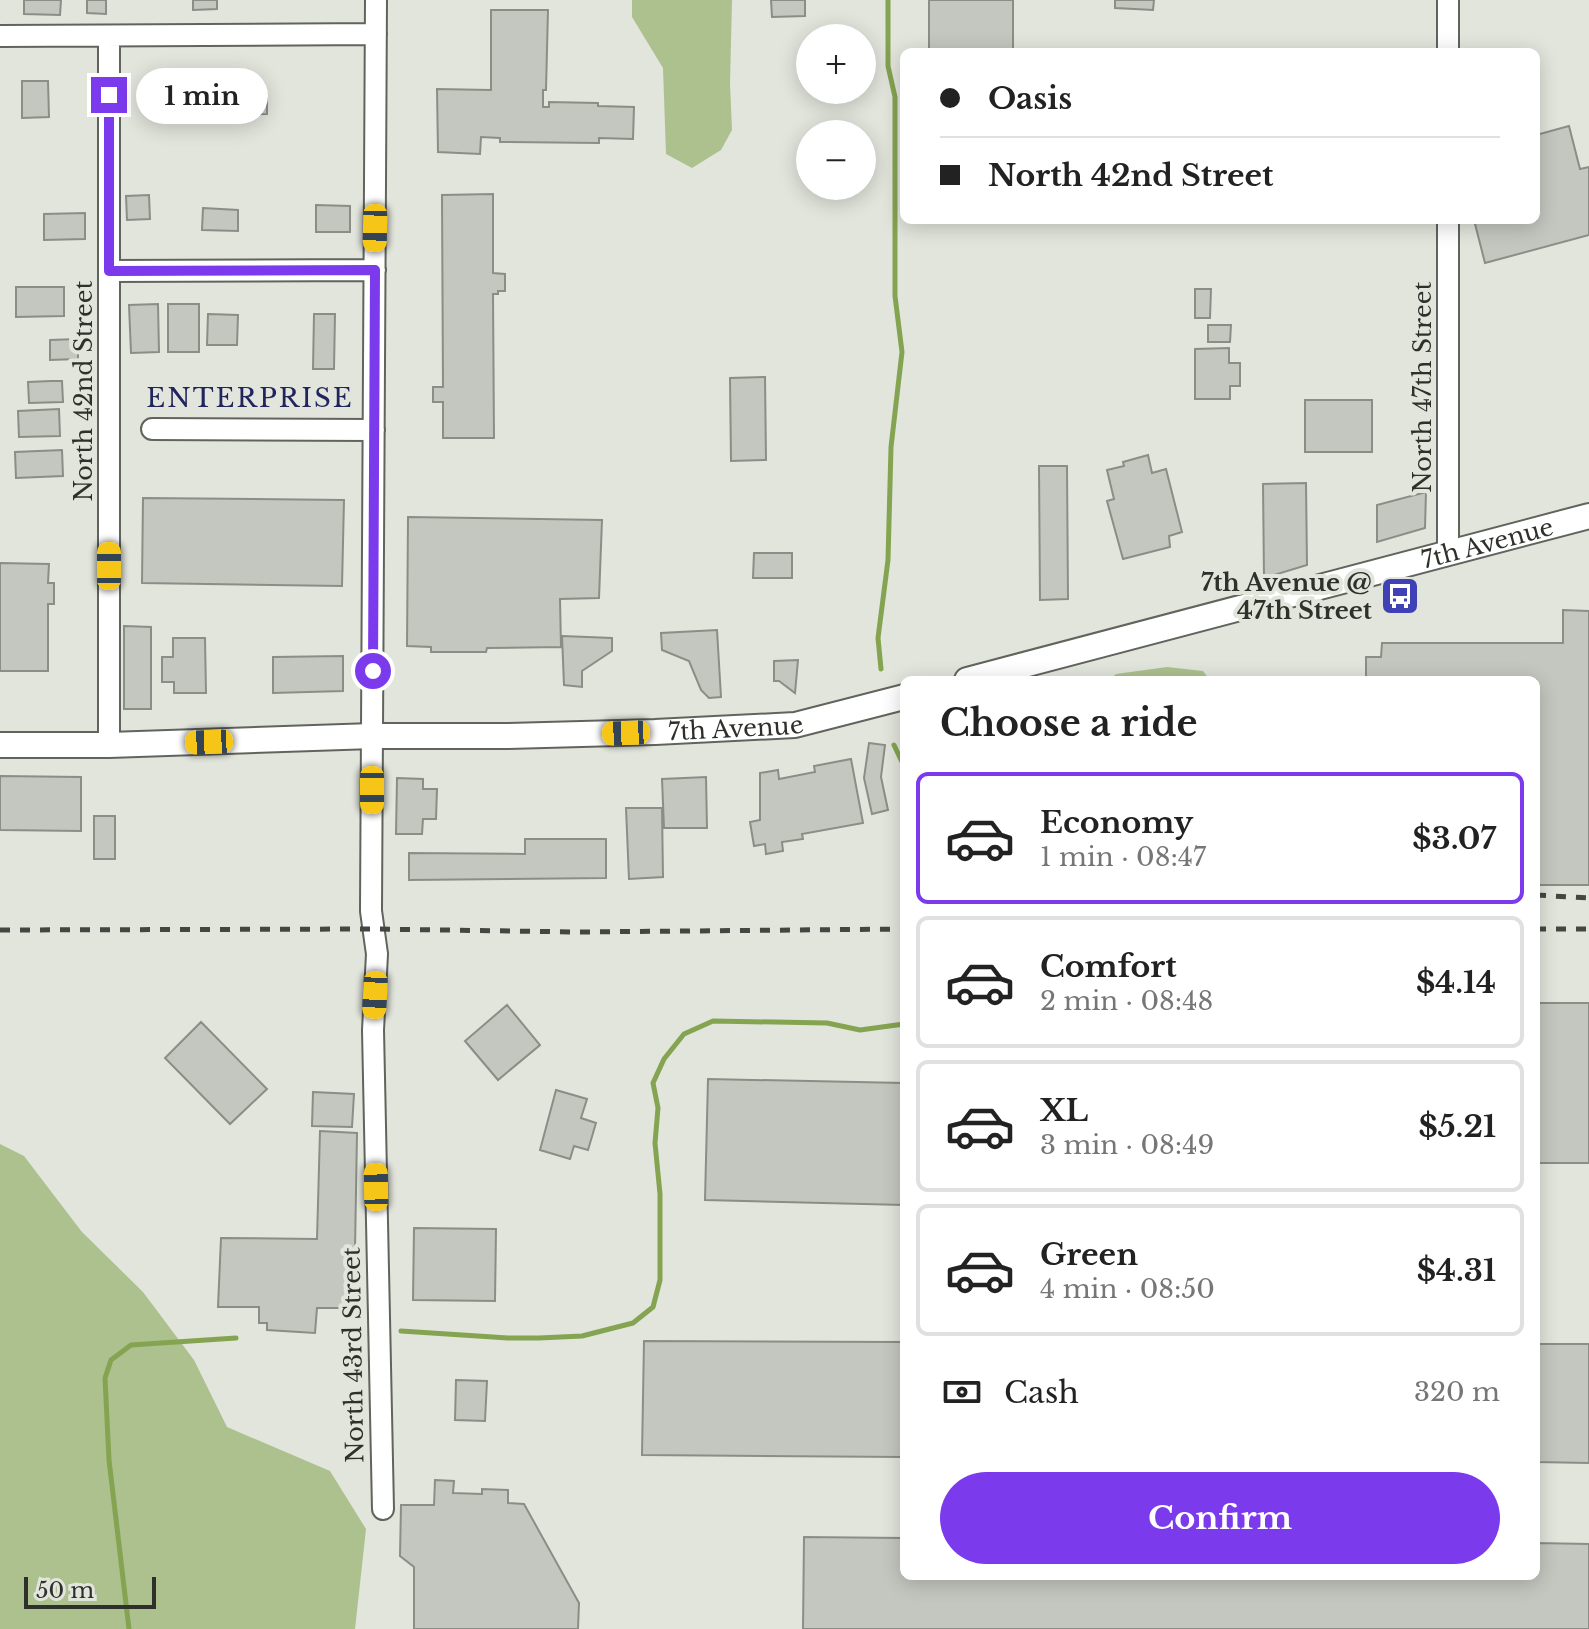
<!DOCTYPE html>
<html lang="en">
<head>
<meta charset="utf-8">
<style>
	:root { --surface:#fff; --page:#f2f2f2; --text:#222; --muted:#767676; --line:#e0e0e0; --accent:#7c3aed }
	body { margin:0; font-family:"Libre Baskerville",serif; background:var(--page); color:var(--text); height:100vh; display:flex; flex-direction:column; font-size:30px; white-space:nowrap }
	* { box-sizing:border-box; margin:0 }
	p { font-size:26px; color:var(--muted) }
	.icon { flex:none; width:44px; height:44px; fill:none; stroke:currentColor; stroke-width:2; stroke-linecap:round; stroke-linejoin:round }
	.map { position:relative; flex:1; overflow:hidden }
	.side { position:absolute; left:900px; top:676px; width:640px; height:904px; display:flex; flex-direction:column; background:var(--surface); border-radius:12px; box-shadow:0 4px 20px #0003 }
	.side>* { flex:none }
	.hud { position:absolute; left:900px; top:48px; width:640px; height:176px; border-radius:12px; box-shadow:0 4px 20px #0003; display:grid; align-content:center; height:176px; padding:0 40px; background:var(--surface) }
	.tools { position:absolute; left:796px; top:24px; display:grid; gap:16px }
	.tools a { display:grid; place-items:center; width:80px; height:80px; border-radius:50%; background:var(--surface); box-shadow:0 4px 20px #0003; font-size:40px }
	.scale { position:absolute; left:24px; bottom:20px; width:132px; box-sizing:border-box; padding-left:8px; border:4px solid #2e302c; border-top:0; font-size:22px; line-height:28px; white-space:nowrap; color:#2e302c; -webkit-text-stroke:6px #e2e5dc; paint-order:stroke }
	.end { position:absolute; width:36px; height:36px; margin:-18px; border:10px solid #7c3aed; background:#fff; box-shadow:0 0 0 4px #fff }
	.from { border-radius:50% }
	.bubble { position:absolute; height:56px; border-radius:28px; background:var(--surface); box-shadow:0 4px 20px #0003; font-size:26px; font-weight:800; line-height:56px; text-align:center }
	.car { position:absolute; width:24px; height:48px; margin:-24px -12px; border-radius:10px; box-shadow:0 0 6px 2px #0007; background:linear-gradient(#f5c518 24%,#345 0 40%,#f5c518 0 76%,#345 0 86%,#f5c518 0) }
	.hud b { display:flex; align-items:center; gap:28px; height:76px; font-size:30px }
	.hud b+b { border-top:2px solid var(--line) }
	.hud i { width:20px; height:20px; background:var(--text) }
	ul { padding:0; list-style:none }
	li { display:flex; align-items:center; gap:24px; height:132px; margin:0 16px 12px; padding:0 24px; border:4px solid var(--line); border-radius:12px }
	li div { flex:1 }
	li b { display:block; font-size:30px }
	li em { font-style:normal; font-weight:800 }
	li.active { border-color:var(--accent) }
	li>.icon { width:72px; height:72px; stroke-width:1.5 }
	h2 { padding:0 40px; font-size:36px; line-height:96px }
	.pay { display:flex; align-items:center; gap:20px; height:88px; padding:0 40px; font-size:30px }
	.pay p { margin-inline-start:auto }
	.button { display:flex; gap:16px; margin-top:auto; padding:16px 40px }
	.button a { flex:1; height:92px; border-radius:48px; background:var(--accent); color:#fff; font-size:32px; font-weight:800; line-height:92px; text-align:center }
	.map>svg:first-child { display:block }
	.green { fill:#acc18e }
	.lines { fill:none; stroke-linecap:round; stroke-linejoin:round }
	.stream { stroke:#85a451; stroke-width:5 }
	.building { fill:#c4c7bf; stroke:#8a8e86; stroke-width:2 }
	.minor-casing { stroke:#61645c; stroke-width:24 }
	.tertiary-casing { stroke:#61645c; stroke-width:28 }
	.minor { stroke:#fff; stroke-width:20 }
	.tertiary { stroke:#fff; stroke-width:24 }
	.rail { stroke:#444642; stroke-width:5; stroke-dasharray:10 10; stroke-linecap:butt }
	.route { stroke:#7c3aed; stroke-width:10 }
	.labels { text-anchor:middle; dominant-baseline:central; stroke-width:8; stroke-linejoin:round; paint-order:stroke }
	.street-label { font-size:24px; fill:#2e302c; stroke:#e2e5dc }
	.poi-label { font-size:24px; font-weight:bold; fill:#2e302c; stroke:#e2e5dc; text-anchor:end }
	.neighbourhood-label { font-size:26px; letter-spacing:2px; fill:#21245d; stroke:#e2e5dc }
</style>
</head>
<body>
<div class="map">
<svg width="1589" height="1629" viewBox="0 0 1589 1629">
	<rect width="100%" height="100%" fill="#e2e5dc"/>
	<path class="green" d="M632,0H732L730,83L732,130L721,150L692,168L666,154L663,68L632,17Z
		M1167,667L1203,671L1210,680H1109L1116,674Z
		M0,1144L24,1156L82,1232L143,1292L194,1360L227,1427L330,1471L366,1529L355,1629H0Z"/>
	<g class="lines">
		<path class="stream" d="M881,669L878,638L888,560L891,447L902,352L895,296V97L888,66V0
			M894,745L904,766
			M401,1331L508,1338H539L582,1336L633,1323L653,1307L660,1280V1194L655,1143L658,1108L653,1083L664,1059L684,1034L713,1021L827,1023L860,1030L904,1024
			M129,1629L109,1460L105,1378L111,1360L131,1345L236,1338"/>
	</g>
	<path class="building" d="M24,0H61L60,15L24,14Z
		M87,0H106V14L87,13Z
		M193,0H217V9L193,10Z
		M771,0H805V16L772,17Z
		M929,0H1013V52H929Z
		M1115,0H1154L1153,10L1115,8Z
		M491,10H548L546,90H543V107H549V102L598,103V106L634,107L633,139L599,138V143L500,142V138L481,137L480,154L438,152L437,89L491,90Z
		M22,81H48L49,117L22,118Z
		M267,94V114L207,115V95Z
		M1569,126L1580,169L1589,167V235L1485,263L1474,220H1536V135Z
		M493,194V273L505,274V291H498V294H493L494,438H443V402H433V387H443L442,195Z
		M149,195L150,219L127,220L126,196Z
		M316,205L350,206V232H316Z
		M203,208L238,210V231L202,230Z
		M85,213V239L44,240V214Z
		M16,287H64V316L16,317Z
		M1195,289H1211L1210,318H1195Z
		M158,304L159,352L131,353L129,305Z
		M168,304H199V352H168Z
		M208,314L238,315L237,345H207Z
		M314,314H335L334,369H313Z
		M1208,325H1231L1230,342H1208Z
		M78,339V359L50,360V340Z
		M1229,348V363H1240V386H1230V399H1195V349Z
		M765,377L766,460L731,461L730,378Z
		M51,381H62L63,402L29,403L28,382Z
		M1305,400H1372V452H1305Z
		M59,409L60,436L19,437L18,411Z
		M62,450L63,476L16,478L15,452Z
		M1148,455L1152,473L1166,469L1182,532L1169,536L1170,547L1123,559L1107,501L1114,499L1107,470L1124,466L1123,462Z
		M1039,466H1067L1068,599L1040,600Z
		M1306,483L1307,565L1264,578L1263,484Z
		M1426,492L1425,528L1377,542V505Z
		M143,498L344,500L342,586L142,583Z
		M408,517L602,520L599,598L560,599L561,647L487,648L486,652H431V647L407,646Z
		M754,553H792V578H753Z
		M0,563L49,564L48,583H54V604H48V671H0Z
		M1563,610L1589,611V885H1536V680H1366V657H1381L1382,643H1563Z
		M124,626L151,627V709H124Z
		M717,630L721,697L709,698L701,690L689,661L662,650L661,633Z
		M562,636L612,638V651L582,671V687L564,685Z
		M173,638H205L206,693H174V682H162V657H173Z
		M343,656V691L273,693V657Z
		M798,660L795,693L779,681H774V661Z
		M869,743L885,745L881,777L888,810L872,814L864,778Z
		M851,759L863,823L802,834L803,839L782,842L783,851L766,854L765,844L754,846L750,822L760,820V773L778,770L779,779L815,772L814,766Z
		M0,776L81,777V831L0,830Z
		M706,777L707,828H664L662,779Z
		M397,778L423,779V789H437L436,819H423L422,834H396Z
		M626,808H662L663,877L629,879Z
		M94,816H115V859H94Z
		M525,839H606V878L409,880V853L525,854Z
		M1536,1003H1589V1163H1536Z
		M507,1005L540,1045L498,1080L465,1041Z
		M201,1022L267,1089L230,1124L165,1058Z
		M708,1079L904,1083V1205L705,1200Z
		M556,1090L587,1099L581,1118L596,1123L588,1150L574,1146L570,1159L540,1150Z
		M313,1092L354,1094L352,1127L312,1126Z
		M320,1131L357,1133L354,1308H317L315,1333L267,1330V1323H259V1307H218L221,1238L317,1239Z
		M414,1228L496,1229L495,1301L413,1300Z
		M644,1341L904,1342V1457L642,1455Z
		M1536,1344H1589V1463L1536,1462Z
		M456,1380L487,1381L485,1421L455,1420Z
		M435,1480L454,1481L453,1493L482,1494V1489L508,1490V1503L524,1504L579,1603L578,1629H414V1567L400,1556L401,1505H434Z
		M804,1537L904,1538V1576H1536V1543L1589,1544V1629H803Z"/>
	<g class="lines">
		<defs>
			<path id="minor" d="M376,0L371,911L377,954L373,1030L383,1509
				M1448,0V52
				M0,36L376,34
				M109,36V745
				M1448,220V554
				M109,271L375,270
				M152,429L374,430"/>
			<g id="tertiary">
				<path id="s1" d="M967,680L1589,516"/>
				<path id="s2" d="M0,745H109L373,736H508L655,732L795,725L904,697"/>
			</g>
		</defs>
		<use href="#minor" class="minor-casing"/>
		<use href="#tertiary" class="tertiary-casing"/>
		<use href="#minor" class="minor"/>
		<use href="#tertiary" class="tertiary"/>
		<path class="rail" d="M1536,895L1589,898
			M1536,929H1589
			M0,930L374,929L578,932L904,929"/>
	</g>
	<g class="lines">
		<path class="route" d="M109,95V271L375,270L373,671"/>
	</g>
	<defs>
		<symbol id="bus-square" viewBox="-11 -11 22 22"><rect x="-9" y="-9" width="18" height="18" rx="4" fill="#4141b6" stroke="#e2e5dc"/><path d="M-5-6H5V4H4V6H2V4H-2V6H-4V4H-5ZM-3.5-4V0h7V-4ZM-3.5 1.2v1.5H-2V1.2ZM2 1.2v1.5H3.5V1.2Z" fill="#fff"/></symbol>
	</defs>
	<g fill-rule="evenodd">
		<use href="#bus-square" x="1378" y="574" width="44" height="44"/>
	</g>
	<g class="labels">
		<g class="street-label">
			<text transform="translate(1422 387) rotate(-90)">North 47th Street</text>
			<text transform="translate(83 391) rotate(-90)">North 42nd Street</text>
			<text stroke="none"><textPath href="#s1" startOffset="538">7th Avenue</textPath></text>
			<text stroke="none"><textPath href="#s2" startOffset="736">7th Avenue</textPath></text>
			<text transform="translate(353 1355) rotate(-91)">North 43rd Street</text>
		</g>
		<g class="poi-label">
			<text x="1372" y="582">7th Avenue @<tspan x="1372" dy="28">47th Street</tspan></text>
		</g>
		<g class="neighbourhood-label">
			<text x="250" y="398">ENTERPRISE</text>
		</g>
	</g>
</svg>
<div class="tools">
<a>+</a>
<a>−</a>
</div>
<div class="scale">50 m</div>
<i class="end from" style="left:373px;top:671px"></i>
<i class="end" style="left:109px;top:95px"></i>
<div class="bubble" style="left:136px;top:68px;width:132px">1 min</div>
<i class="car" style="left:375px;top:228px;rotate:181deg"></i>
<i class="car" style="left:109px;top:566px;rotate:0deg"></i>
<i class="car" style="left:626px;top:733px;rotate:268deg"></i>
<i class="car" style="left:209px;top:742px;rotate:268deg"></i>
<i class="car" style="left:372px;top:790px;rotate:180deg"></i>
<i class="car" style="left:375px;top:995px;rotate:183deg"></i>
<i class="car" style="left:376px;top:1187px;rotate:359deg"></i>
<div class="hud">
<b><i class="from"></i>Oasis</b>
<b><i></i>North 42nd Street</b>
</div>
<section class="side">
<h2>Choose a ride</h2>
<ul>
<li class="active"><svg class="icon" aria-label="car" viewBox="0 0 24 24"><path d="M5 17H2v-5l4-1 3-4h7l3 4 3 1v5h-3M9 17h6M6 11h13"/><circle cx="7" cy="17" r="2"/><circle cx="17" cy="17" r="2"/></svg><div><b>Economy</b><p>1 min · 08:47</p></div><em>$3.07</em></li>
<li><svg class="icon" aria-label="car" viewBox="0 0 24 24"><path d="M5 17H2v-5l4-1 3-4h7l3 4 3 1v5h-3M9 17h6M6 11h13"/><circle cx="7" cy="17" r="2"/><circle cx="17" cy="17" r="2"/></svg><div><b>Comfort</b><p>2 min · 08:48</p></div><em>$4.14</em></li>
<li><svg class="icon" aria-label="car" viewBox="0 0 24 24"><path d="M5 17H2v-5l4-1 3-4h7l3 4 3 1v5h-3M9 17h6M6 11h13"/><circle cx="7" cy="17" r="2"/><circle cx="17" cy="17" r="2"/></svg><div><b>XL</b><p>3 min · 08:49</p></div><em>$5.21</em></li>
<li><svg class="icon" aria-label="car" viewBox="0 0 24 24"><path d="M5 17H2v-5l4-1 3-4h7l3 4 3 1v5h-3M9 17h6M6 11h13"/><circle cx="7" cy="17" r="2"/><circle cx="17" cy="17" r="2"/></svg><div><b>Green</b><p>4 min · 08:50</p></div><em>$4.31</em></li>
</ul>
<div class="pay"><svg class="icon" aria-label="cash" viewBox="0 0 24 24"><path d="M3 7h18v10H3z"/><circle cx="12" cy="12" r="2"/></svg>Cash<p>320 m</p></div>
<div class="button"><a>Confirm</a></div>
</section>
</div>
</body>
</html>
